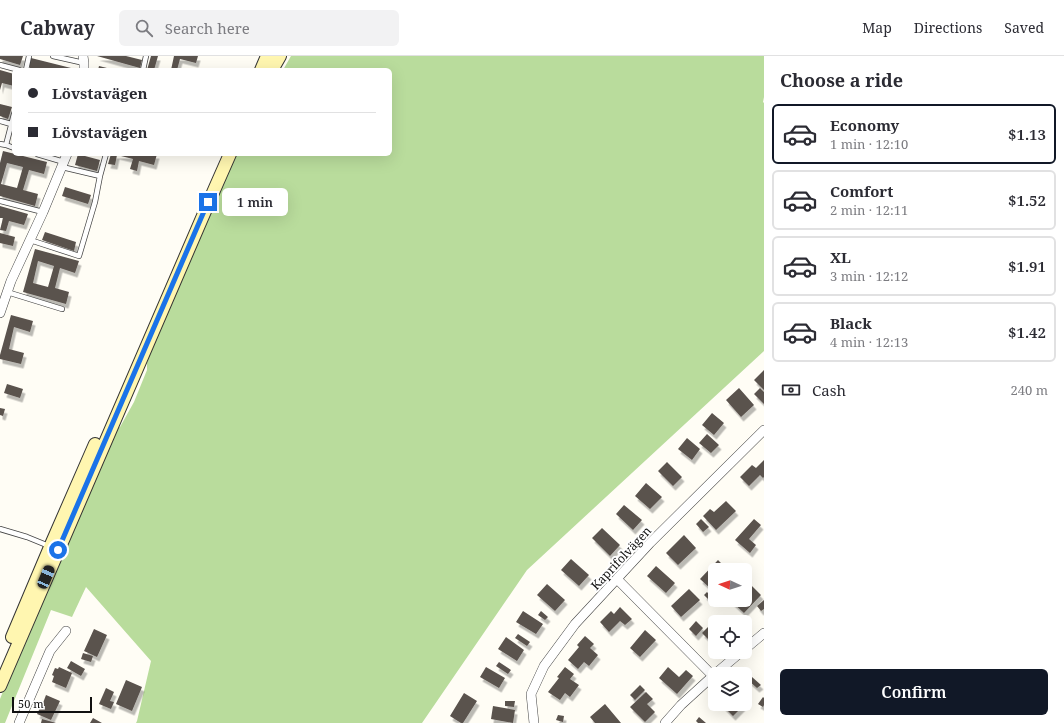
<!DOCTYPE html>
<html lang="en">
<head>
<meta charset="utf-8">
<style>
	:root { --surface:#fff; --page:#f2f2f3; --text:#2b2b33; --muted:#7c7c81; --line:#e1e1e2; --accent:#111827 }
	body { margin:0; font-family:"Noto Serif",serif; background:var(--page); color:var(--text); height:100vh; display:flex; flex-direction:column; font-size:15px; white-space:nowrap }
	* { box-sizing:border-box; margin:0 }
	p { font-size:13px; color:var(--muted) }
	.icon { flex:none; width:22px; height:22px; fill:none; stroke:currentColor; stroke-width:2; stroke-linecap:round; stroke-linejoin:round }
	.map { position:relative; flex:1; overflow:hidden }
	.drawer { display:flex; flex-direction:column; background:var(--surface); width:300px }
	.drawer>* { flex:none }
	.guide { position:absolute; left:12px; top:12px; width:380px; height:88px; border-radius:6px; box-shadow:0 4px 16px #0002; display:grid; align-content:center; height:88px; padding:0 16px; background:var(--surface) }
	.needle { width:26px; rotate:273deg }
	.tools { position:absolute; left:708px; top:507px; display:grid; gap:8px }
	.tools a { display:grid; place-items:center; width:44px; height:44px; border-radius:6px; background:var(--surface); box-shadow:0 4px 16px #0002; font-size:20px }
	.scale { position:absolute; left:12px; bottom:10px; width:80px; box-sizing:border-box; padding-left:4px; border:2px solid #111; border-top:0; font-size:11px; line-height:14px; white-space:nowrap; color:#111; -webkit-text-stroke:3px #fff; paint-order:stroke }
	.end { position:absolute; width:18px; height:18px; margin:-9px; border:5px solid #1a73e8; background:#fff; box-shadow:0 0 0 2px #fff }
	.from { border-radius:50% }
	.bubble { position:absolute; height:28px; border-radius:6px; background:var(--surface); box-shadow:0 4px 16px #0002; font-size:13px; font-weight:600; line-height:28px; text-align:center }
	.car { position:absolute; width:12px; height:24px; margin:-12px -6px; border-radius:5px; box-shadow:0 0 3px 1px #0007; background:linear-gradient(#222 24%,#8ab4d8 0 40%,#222 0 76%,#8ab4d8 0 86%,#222 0) }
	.guide b { display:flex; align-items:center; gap:14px; height:38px; font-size:15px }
	.guide b+b { border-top:1px solid var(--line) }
	.guide i { width:10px; height:10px; background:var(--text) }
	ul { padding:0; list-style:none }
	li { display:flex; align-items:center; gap:12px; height:60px; margin:0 8px 6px; padding:0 8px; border:2px solid var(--line); border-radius:6px }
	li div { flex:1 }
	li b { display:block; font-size:15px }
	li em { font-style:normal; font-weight:600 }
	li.selected { border-color:var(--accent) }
	li>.icon { width:36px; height:36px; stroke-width:1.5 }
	h2 { padding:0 16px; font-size:18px; line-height:48px }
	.pay { display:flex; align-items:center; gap:10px; height:44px; padding:0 16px; font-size:15px }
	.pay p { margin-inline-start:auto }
	.button { display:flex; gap:8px; margin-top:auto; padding:8px 16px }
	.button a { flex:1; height:46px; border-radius:6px; background:var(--accent); color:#fff; font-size:16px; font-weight:600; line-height:46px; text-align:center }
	header { display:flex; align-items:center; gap:24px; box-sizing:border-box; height:56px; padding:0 20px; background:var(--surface); border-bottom:1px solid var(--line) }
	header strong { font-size:19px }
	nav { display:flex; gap:22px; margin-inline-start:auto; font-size:14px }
	.search { width:280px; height:36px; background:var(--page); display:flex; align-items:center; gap:10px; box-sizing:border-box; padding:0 14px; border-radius:6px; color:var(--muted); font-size:15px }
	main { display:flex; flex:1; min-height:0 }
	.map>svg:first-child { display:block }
	.forest { fill:#b9dc9c }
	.building { fill:#5a524d; fill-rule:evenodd; filter:url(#shadow) }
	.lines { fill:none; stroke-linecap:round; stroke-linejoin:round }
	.lane-casing { stroke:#444; stroke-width:6 }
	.street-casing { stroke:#444; stroke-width:10 }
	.secondary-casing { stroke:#333; stroke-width:14 }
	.lane { stroke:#fff; stroke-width:4.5 }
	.street { stroke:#fff; stroke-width:9 }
	.secondary { stroke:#fff6b0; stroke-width:12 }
	.route { stroke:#1a73e8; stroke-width:5 }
	.labels { text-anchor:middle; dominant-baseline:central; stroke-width:4; stroke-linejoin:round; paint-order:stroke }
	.street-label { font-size:12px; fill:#111; stroke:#fff }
</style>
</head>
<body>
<header>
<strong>Cabway</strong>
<div class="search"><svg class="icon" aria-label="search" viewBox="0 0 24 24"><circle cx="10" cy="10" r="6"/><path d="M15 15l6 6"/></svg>Search here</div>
<nav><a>Map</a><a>Directions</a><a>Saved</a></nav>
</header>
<main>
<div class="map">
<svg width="764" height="667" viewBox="0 0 764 667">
	<defs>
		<filter id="shadow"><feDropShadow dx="2.5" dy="4.5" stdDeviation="0" flood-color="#0004"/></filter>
	</defs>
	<rect width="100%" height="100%" fill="#fffdf5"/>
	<path class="forest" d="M291,0H764V41L763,46L764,47V295L527,514L422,667H136L137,665L151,605L86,531L72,561L51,554L5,667H0V643L12,613L58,511L117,372L120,371L134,346L147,314V307L150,294L235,98H390V14H283Z"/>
	<path class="building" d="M0,0H23L20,9L0,3Z
		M97,0H126L142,4L140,12Z
		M151,0H158L154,14H147Z
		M174,0H198L196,7L180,3L177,14H171Z
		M31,2L71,12V14H44L37,12L36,14H29L30,11L29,10Z
		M99,10L111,13V14H98Z
		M0,14L14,18V30L2,27L0,34Z
		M0,48L12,51L8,63L0,60Z
		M3,95L47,106L44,118L29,114L23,134L38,138L35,150L0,140V107ZM7,107L23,111L17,132L1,128Z
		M78,98H85V100L100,104L97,115L75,109Z
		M111,98H157L154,109L139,105L137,115L130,113L133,103L117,99L115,109L108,108Z
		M65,131L91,139L88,148L62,140Z
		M0,150L28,158L24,169L9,165L6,175L0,174L3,162H0Z
		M45,176L76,186L74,195L42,184Z
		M0,177L15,181L13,190L0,187Z
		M35,193L79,205L75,217L60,212L55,232L69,236L66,248L23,236ZM38,205L54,210L48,231L33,227Z
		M11,259L33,265L30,276L14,271L9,293L24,297L21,308L0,303V299Z
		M764,314V334L754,324Z
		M7,328L23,333L20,342L4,337Z
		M739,332L754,349L741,361L726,344Z
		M760,332L764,336V348L754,338Z
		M0,352L5,353L3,360L0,359Z
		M712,357L724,367L714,379L702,369Z
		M707,378L719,389L711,397L699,387Z
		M687,382L700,393L692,404L678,393Z
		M764,404V421L763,422L760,419L749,430L740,421L752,409L756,412Z
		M667,406L682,421L673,430L658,415Z
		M646,427L662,441L650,453L635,440Z
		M726,445L736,455L716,474L703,460L710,453L714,456Z
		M624,449L642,464L633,474L616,458Z
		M701,463L709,471L703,476L696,468Z
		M754,463L761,469L749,483L756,489L750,497L735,484Z
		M602,472L620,489L610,500L592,482Z
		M684,479L696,492L678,509L666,497Z
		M571,503L589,519L579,530L561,514Z
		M718,504L728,514H715V529L711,533L700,523Z
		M656,510L675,527L666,537L647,520Z
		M547,528L565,544L555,555L537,539Z
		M750,528L761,539L744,557L732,546L734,544H745V532Z
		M689,533L700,544L681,561L671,550Z
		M707,536L714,544L711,546L704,539Z
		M764,544V553L761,555L757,550Z
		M620,551L632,563L625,569L620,565L609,576L600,566L611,555L614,558Z
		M523,555L543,568L536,578L516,566Z
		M541,555L548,561L545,564L538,559Z
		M719,560L726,566H715L714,589L702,577Z
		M696,565L703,572L696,580L689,573Z
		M94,573L107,579L97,601L84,595Z
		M645,574L656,584L640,601L630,592Z
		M518,578L530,586L527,590L515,582Z
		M585,580L594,588L590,592L598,599L589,610L584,606L578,613L568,604L579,591L577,589Z
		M506,581L524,594L517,605L498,593Z
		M83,597L93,600L91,606L81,603Z
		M71,605L85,613L81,620L67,612Z
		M499,606L511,614L508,618L496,610Z
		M59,611L72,617L66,632L52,626L54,620L52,619L55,612L58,613Z
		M486,611L505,622L499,632L480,621Z
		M565,611L574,618L570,623L579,629L570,641L565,637L560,644L548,636L559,622L557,621Z
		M668,611L679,621L686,614L693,620L677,638L659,622Z
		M752,621L761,629L757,632L749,625Z
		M126,624L142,631L132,655L116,648Z
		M640,629L645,634L635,644L630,639Z
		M106,632L114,636L110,645L114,646L111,653L99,648Z
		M646,636L653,643L647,648L655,656L645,666L630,651Z
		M464,637L477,645L463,667H461L450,660Z
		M46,639L60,645L51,664L37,658L40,652H38L41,646L43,647Z
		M763,641L764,642V649L763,651L758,648Z
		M505,645H515L514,651L505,650Z
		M605,648L621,667H595L590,661Z
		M725,648H743L744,649L733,660L723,650Z
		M493,650L515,654L513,667L491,663Z
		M558,659L564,660L563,666L556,664Z
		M699,661L706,667H698L696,665Z
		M93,662L102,667H90Z
		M42,663L56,667H41Z"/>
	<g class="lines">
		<defs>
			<path id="lane" d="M53,0L84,7
				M0,9L19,14
				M26,14L29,0
				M143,14L146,0
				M0,65L11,68
				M0,88L6,89L14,58
				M6,89L14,92
				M37,98L64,106
				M62,111L100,120
				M0,145L43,156
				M30,184L79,200L95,146L100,120L106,98
				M7,236L62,253
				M0,473L27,481L49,490"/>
			<path id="street" d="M83,0L84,7V14
				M0,257L11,225L43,156L67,98
				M617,523L713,620
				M745,593L764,577
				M715,618L741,596
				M19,667L50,595L66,575
				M534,667L531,638L544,610L575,568L650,487L764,374
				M665,667L681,649L715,618"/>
			<path id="secondary" d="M261,14L267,0
				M272,14L280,0
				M12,581L50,491L95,388
				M0,630L215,132L230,98"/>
		</defs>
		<use href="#lane" class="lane-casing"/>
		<use href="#street" class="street-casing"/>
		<use href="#secondary" class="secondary-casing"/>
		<use href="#lane" class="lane"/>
		<use href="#street" class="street"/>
		<use href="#secondary" class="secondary"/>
	</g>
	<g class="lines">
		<path class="route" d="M58,494L208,146"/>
	</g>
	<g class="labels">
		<g class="street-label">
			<text transform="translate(621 502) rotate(-47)">Kaprifolvägen</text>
		</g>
	</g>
</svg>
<div class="tools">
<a><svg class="needle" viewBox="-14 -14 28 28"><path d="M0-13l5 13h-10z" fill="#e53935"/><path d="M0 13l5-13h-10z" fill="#7c7c81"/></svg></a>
<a><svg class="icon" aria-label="locate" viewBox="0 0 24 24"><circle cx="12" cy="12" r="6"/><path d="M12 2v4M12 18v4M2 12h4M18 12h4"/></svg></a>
<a><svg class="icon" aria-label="layers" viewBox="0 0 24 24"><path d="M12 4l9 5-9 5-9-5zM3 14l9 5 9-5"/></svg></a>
</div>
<div class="scale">50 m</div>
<i class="end from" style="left:58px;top:494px"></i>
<i class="end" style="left:208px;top:146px"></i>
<div class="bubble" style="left:222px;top:132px;width:66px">1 min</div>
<i class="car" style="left:46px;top:521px;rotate:23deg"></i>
<div class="guide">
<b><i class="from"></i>Lövstavägen</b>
<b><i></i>Lövstavägen</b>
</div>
</div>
<section class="drawer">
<h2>Choose a ride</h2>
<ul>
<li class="selected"><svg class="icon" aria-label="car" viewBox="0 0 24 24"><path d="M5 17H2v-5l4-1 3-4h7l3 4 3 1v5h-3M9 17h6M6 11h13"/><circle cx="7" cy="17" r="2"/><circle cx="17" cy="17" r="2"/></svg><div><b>Economy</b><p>1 min · 12:10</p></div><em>$1.13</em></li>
<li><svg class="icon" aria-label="car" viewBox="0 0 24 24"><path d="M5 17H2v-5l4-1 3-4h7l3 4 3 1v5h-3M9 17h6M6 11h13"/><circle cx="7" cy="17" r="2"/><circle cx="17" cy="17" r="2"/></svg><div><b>Comfort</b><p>2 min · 12:11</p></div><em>$1.52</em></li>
<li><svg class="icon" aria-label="car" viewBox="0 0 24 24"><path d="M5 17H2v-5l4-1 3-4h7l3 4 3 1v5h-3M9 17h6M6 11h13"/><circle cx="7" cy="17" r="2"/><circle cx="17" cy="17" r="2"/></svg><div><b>XL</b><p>3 min · 12:12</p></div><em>$1.91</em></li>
<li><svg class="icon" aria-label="car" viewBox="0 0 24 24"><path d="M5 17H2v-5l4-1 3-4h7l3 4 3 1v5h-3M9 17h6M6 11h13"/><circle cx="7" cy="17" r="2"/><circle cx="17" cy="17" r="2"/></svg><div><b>Black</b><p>4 min · 12:13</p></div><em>$1.42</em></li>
</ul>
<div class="pay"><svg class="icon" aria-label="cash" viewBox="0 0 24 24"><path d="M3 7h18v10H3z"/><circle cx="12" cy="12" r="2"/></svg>Cash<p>240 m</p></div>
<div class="button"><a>Confirm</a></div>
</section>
</main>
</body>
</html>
